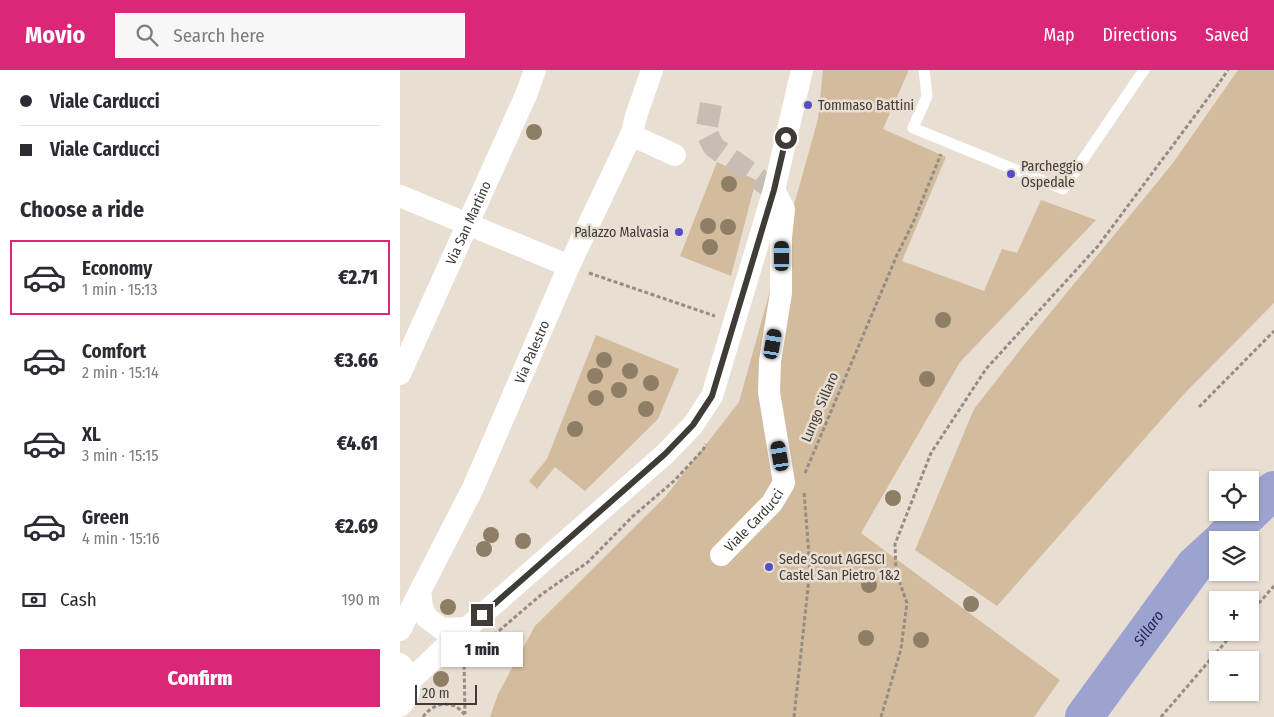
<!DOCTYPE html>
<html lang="en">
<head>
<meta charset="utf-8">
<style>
	:root { --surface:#fff; --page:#f7f7f7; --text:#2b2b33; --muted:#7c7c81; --line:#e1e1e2; --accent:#db2777 }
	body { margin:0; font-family:"Fira Sans Condensed",sans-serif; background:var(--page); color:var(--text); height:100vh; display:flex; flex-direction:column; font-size:19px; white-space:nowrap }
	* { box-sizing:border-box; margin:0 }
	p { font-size:16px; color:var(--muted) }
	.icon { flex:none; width:28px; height:28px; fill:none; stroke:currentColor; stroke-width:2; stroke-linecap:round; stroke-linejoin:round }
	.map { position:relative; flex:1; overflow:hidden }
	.sheet { display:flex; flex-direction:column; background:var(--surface); width:400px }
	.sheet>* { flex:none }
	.banner { display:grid; align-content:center; height:110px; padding:0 20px; background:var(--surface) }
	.tools { position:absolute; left:809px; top:401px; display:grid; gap:10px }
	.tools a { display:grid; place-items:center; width:50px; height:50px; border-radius:0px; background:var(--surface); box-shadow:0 1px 4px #0004; font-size:25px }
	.scale { position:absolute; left:15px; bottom:12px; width:62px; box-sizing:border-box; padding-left:5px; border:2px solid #3f3b36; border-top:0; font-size:14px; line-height:18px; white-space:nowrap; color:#3f3b36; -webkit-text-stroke:4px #e8ded2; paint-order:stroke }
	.end { position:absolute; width:22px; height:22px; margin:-11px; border:6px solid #3f3b36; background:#fff; box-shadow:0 0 0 2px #fff }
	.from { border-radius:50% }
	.bubble { position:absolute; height:35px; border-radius:0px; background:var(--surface); box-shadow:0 1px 4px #0004; font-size:16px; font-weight:800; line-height:35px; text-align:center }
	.car { position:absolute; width:15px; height:30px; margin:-15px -8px; border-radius:6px; box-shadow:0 0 4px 1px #0007; background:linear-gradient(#222 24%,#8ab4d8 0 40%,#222 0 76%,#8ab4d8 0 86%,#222 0) }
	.banner b { display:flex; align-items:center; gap:18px; height:48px; font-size:19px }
	.banner b+b { border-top:1px solid var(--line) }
	.banner i { width:12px; height:12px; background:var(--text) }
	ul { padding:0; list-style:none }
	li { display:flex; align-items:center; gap:15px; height:75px; margin:0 10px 8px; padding:0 10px; border:2px solid transparent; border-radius:0px }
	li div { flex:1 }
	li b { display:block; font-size:19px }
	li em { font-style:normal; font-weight:800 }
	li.current { border-color:var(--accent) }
	li>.icon { width:45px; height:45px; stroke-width:1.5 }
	h2 { padding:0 20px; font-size:22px; line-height:60px }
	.pay { display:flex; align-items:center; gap:12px; height:55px; padding:0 20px; font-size:19px }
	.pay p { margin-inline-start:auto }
	.cta { display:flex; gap:10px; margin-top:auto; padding:10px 20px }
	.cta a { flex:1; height:58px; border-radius:0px; background:var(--accent); color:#fff; font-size:20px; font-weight:800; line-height:58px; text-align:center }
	header { display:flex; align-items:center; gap:30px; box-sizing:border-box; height:70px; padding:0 25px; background:var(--accent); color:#fff }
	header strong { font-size:24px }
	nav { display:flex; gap:28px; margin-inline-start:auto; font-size:18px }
	.search { width:350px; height:45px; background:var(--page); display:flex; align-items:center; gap:12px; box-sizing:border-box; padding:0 18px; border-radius:0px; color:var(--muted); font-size:19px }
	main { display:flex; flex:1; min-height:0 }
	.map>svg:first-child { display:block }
	.green { fill:#d3bb9d }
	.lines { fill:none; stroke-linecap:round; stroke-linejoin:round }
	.river { stroke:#9da3d1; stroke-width:38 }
	.minor-tunnel { stroke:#c6bdb3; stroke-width:22; stroke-dasharray:22 11; stroke-linecap:butt }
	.path { stroke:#948d84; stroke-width:3; stroke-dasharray:4 2.5; stroke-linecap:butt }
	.service { stroke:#fff; stroke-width:11 }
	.minor { stroke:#fff; stroke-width:22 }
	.tree { fill:#8f7e66 }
	.route { stroke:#3f3b36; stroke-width:6 }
	.poi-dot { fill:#524fc6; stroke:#e8ded2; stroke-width:2 }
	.labels { text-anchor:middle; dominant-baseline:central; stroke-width:5; stroke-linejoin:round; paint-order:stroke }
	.poi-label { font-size:14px; fill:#3f3b36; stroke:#e8ded2; text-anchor:start }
	.street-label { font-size:14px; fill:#3f3b36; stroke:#e8ded2 }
	.water-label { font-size:15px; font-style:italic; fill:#222259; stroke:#e8ded2 }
</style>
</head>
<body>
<header>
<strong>Movio</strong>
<div class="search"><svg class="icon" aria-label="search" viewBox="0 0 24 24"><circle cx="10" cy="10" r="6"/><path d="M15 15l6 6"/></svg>Search here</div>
<nav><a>Map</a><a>Directions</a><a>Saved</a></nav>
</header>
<main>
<section class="sheet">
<div class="banner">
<b><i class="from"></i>Viale Carducci</b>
<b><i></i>Viale Carducci</b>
</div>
<h2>Choose a ride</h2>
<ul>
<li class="current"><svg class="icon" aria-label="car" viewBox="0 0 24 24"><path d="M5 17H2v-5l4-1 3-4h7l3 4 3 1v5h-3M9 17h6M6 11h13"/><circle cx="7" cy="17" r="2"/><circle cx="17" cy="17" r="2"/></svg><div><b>Economy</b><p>1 min · 15:13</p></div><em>€2.71</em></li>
<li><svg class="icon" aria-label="car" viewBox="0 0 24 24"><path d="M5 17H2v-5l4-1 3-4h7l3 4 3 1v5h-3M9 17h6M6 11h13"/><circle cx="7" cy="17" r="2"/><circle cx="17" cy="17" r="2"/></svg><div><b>Comfort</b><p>2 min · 15:14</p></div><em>€3.66</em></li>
<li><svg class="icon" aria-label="car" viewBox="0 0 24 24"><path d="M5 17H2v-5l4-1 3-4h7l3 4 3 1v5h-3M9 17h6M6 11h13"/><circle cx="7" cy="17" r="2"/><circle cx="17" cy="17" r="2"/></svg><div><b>XL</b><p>3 min · 15:15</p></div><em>€4.61</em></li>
<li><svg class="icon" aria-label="car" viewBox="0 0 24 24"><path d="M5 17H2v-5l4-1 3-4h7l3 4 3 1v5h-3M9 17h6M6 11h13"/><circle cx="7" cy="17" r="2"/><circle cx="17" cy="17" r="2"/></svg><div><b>Green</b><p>4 min · 15:16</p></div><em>€2.69</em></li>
</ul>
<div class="pay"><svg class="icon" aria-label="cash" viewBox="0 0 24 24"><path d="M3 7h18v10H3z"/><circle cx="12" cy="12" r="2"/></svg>Cash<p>190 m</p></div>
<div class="cta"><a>Confirm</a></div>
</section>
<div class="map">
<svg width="874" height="647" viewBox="0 0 874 647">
	<rect width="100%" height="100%" fill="#e8ded2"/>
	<path class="green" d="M423,0H508V2L483,59L546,87L502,191L584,221L602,179L617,183L641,130L696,150L560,292L461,463L660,610L634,647H90L98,624L135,556L266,426L339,332L418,49Z
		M838,0H874V233L783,325L597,536L515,480L574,339L628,270L773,93Z
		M317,92L356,110L331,206L280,186Z
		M196,265L279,299L258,349L185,421L155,397L137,419L129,411L147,389Z"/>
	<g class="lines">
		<g class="river">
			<path d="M822,470L874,420"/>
			<path id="s1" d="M684,647L795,495L818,474"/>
		</g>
		<path class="minor-tunnel" d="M311,34L306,62L314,77L374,120"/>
		<path class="path" d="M189,203L315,246
			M799,337L874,261
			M405,403L497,185L513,153L541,84
			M850,543L874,516
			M94,565L142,524L188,492L232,447L275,410L303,380L306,374
			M64,589L65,644
			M23,647C34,631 56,629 66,647
			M394,647L410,499L404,421
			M481,647L501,579L507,533L496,502L495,474L531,383L586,299L698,176L817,16L828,0
			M761,647L834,562"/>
		<path class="service" d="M524,0L527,26L513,58L663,119L744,0"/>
		<g class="minor">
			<path d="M231,65L275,85"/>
			<path d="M0,126L169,196"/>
			<path id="s2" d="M0,304L126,25L135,0"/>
			<path id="s3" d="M321,485L372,433L384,413L369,322L370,291L381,223V167L384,139L374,120"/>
			<path d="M20,522L22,536L26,547L42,559L68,558"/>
			<path id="s4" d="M0,560L73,418L169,196L232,63L236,46L252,0"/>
			<path d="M0,594C13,606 13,624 0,636"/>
			<path d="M10,611L43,579L265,384L293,355L312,326L374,120L402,0"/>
		</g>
	</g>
	<g class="tree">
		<circle cx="134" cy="62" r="8"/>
		<circle cx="329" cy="114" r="8"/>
		<circle cx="308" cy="156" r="8"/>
		<circle cx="328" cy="157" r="8"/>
		<circle cx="310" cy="177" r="8"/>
		<circle cx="543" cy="250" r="8"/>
		<circle cx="204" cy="290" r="8"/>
		<circle cx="230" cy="301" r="8"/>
		<circle cx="195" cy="306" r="8"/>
		<circle cx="527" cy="309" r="8"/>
		<circle cx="251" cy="313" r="8"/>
		<circle cx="219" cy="320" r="8"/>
		<circle cx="196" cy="328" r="8"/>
		<circle cx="246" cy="339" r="8"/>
		<circle cx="175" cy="359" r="8"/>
		<circle cx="493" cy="428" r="8"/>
		<circle cx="91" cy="465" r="8"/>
		<circle cx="123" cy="471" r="8"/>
		<circle cx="84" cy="479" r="8"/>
		<circle cx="469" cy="515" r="8"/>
		<circle cx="571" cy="534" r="8"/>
		<circle cx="48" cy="537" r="8"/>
		<circle cx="466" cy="568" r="8"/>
		<circle cx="521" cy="570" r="8"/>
		<circle cx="41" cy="609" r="8"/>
	</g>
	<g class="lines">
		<path class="route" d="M82,545L265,384L293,355L312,326L374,120L386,68"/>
	</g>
	<g class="poi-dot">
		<circle cx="408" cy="35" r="5"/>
		<circle cx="611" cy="104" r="5"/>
		<circle cx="279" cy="162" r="5"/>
		<circle cx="369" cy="497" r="5"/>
	</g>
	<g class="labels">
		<g class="poi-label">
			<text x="418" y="35">Tommaso Battini</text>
			<text x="621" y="96">Parcheggio<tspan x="621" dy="16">Ospedale</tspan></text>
			<text x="269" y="162" text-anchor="end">Palazzo Malvasia</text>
			<text x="379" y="489">Sede Scout AGESCI<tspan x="379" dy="16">Castel San Pietro 1&amp;2</tspan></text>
		</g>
		<g class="street-label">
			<text stroke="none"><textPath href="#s2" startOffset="166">Via San Martino</textPath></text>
			<text stroke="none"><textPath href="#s4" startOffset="308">Via Palestro</textPath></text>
			<text transform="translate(420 337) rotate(-67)">Lungo Sillaro</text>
			<text stroke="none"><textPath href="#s3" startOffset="48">Viale Carducci</textPath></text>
		</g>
		<g class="water-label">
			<text stroke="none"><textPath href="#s1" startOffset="110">Sillaro</textPath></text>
		</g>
	</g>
</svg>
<div class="tools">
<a><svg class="icon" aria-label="locate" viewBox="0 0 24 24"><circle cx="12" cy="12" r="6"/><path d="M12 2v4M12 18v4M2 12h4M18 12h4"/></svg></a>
<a><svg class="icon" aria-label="layers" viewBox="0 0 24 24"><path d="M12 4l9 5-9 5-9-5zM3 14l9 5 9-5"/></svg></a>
<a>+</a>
<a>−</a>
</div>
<div class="scale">20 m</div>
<i class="end from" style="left:386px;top:68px"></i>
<i class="end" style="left:82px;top:545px"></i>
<div class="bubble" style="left:41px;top:562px;width:82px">1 min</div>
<i class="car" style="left:382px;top:186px;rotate:0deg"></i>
<i class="car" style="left:373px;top:274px;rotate:10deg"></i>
<i class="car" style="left:380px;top:386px;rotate:350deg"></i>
</div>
</main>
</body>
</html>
